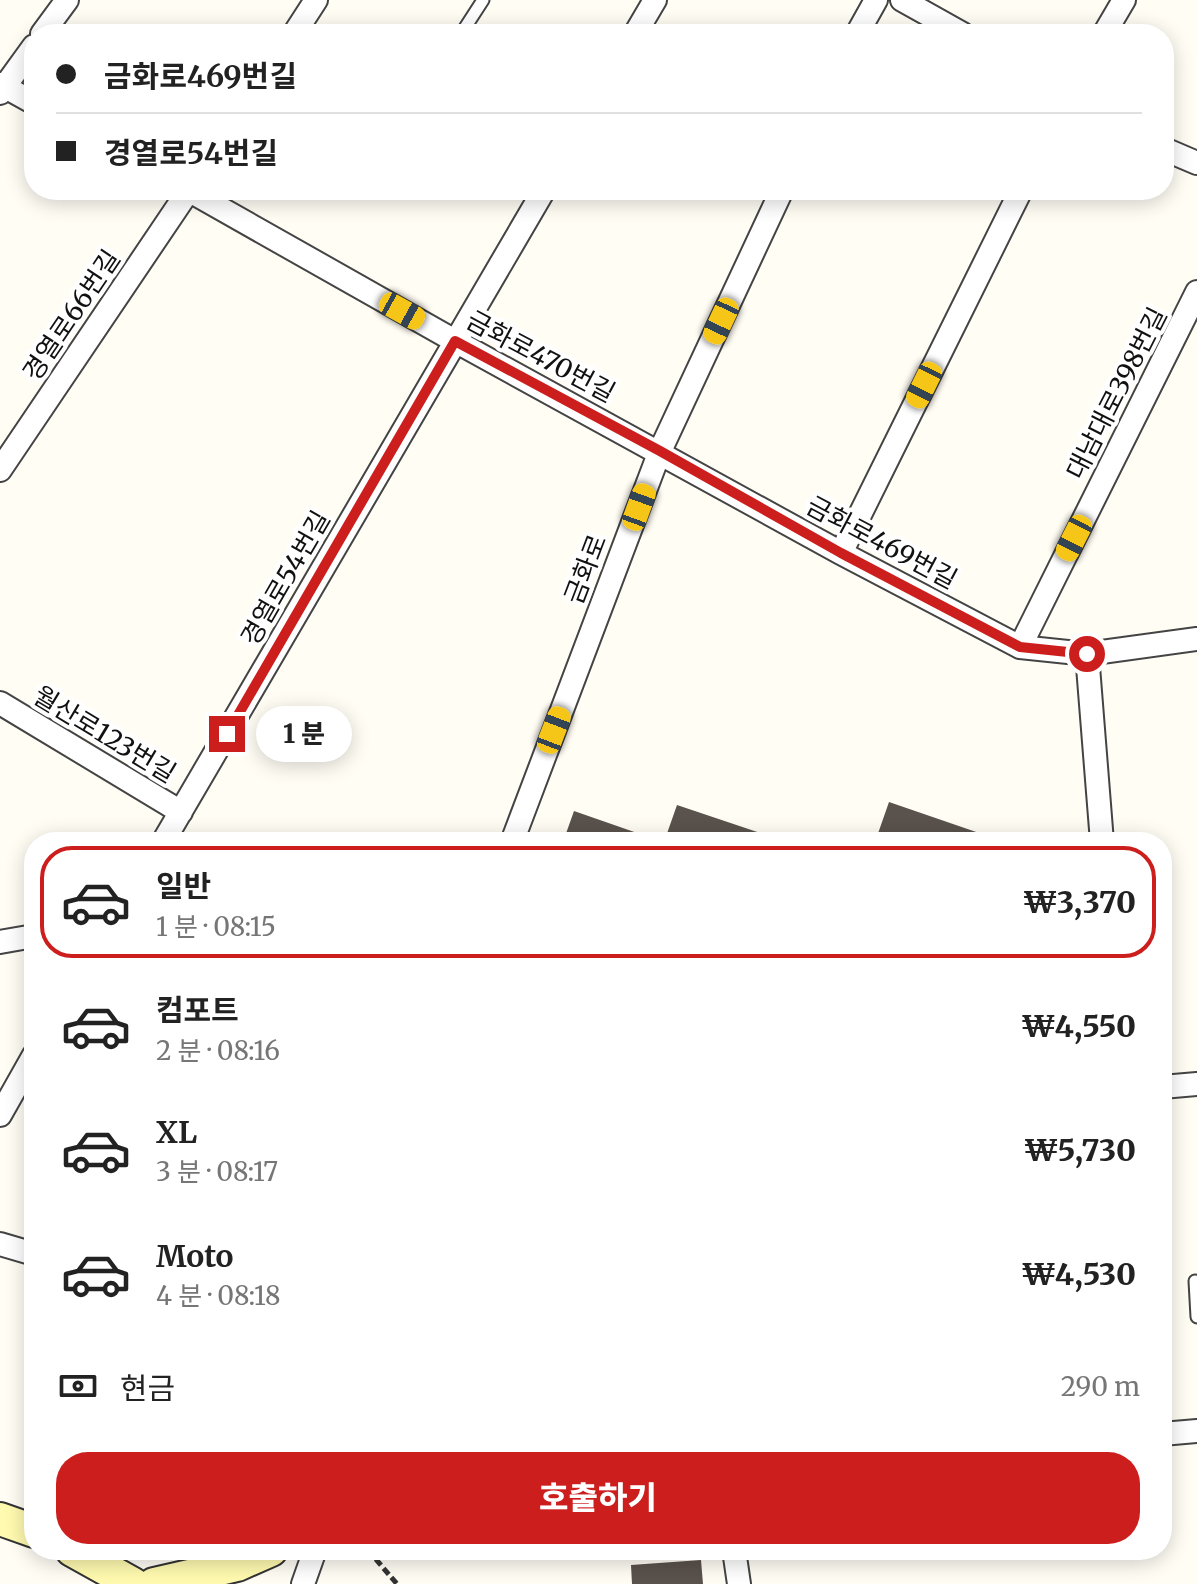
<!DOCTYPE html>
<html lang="ko">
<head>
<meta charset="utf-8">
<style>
	:root { --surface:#fff; --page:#f2f2f2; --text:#222; --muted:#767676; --line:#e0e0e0; --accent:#cc1e1d }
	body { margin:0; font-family:Merriweather,"Noto Sans KR",serif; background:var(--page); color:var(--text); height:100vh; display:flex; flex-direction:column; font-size:30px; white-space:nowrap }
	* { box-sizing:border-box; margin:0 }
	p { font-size:26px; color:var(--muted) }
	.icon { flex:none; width:44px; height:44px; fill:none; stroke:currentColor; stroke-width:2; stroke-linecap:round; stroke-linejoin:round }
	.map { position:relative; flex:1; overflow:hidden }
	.side { position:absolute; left:24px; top:832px; width:1148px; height:728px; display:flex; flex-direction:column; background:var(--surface); border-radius:32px; box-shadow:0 4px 20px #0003 }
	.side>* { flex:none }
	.top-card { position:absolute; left:24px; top:24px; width:1150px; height:176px; border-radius:32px; box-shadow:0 4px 20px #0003; display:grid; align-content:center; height:176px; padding:0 32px; background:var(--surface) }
	.end { position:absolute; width:36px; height:36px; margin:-18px; border:10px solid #cc1e1d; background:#fff; box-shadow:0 0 0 4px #fff }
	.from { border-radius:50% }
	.bubble { position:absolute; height:56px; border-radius:28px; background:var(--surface); box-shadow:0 4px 20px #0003; font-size:26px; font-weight:800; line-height:56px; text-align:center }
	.car { position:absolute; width:24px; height:48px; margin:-24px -12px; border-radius:10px; box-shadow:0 0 6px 2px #0007; background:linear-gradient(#f5c518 24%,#345 0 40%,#f5c518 0 76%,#345 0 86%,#f5c518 0) }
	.top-card b { display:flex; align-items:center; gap:28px; height:76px; font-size:30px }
	.top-card b+b { border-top:2px solid var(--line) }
	.top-card i { width:20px; height:20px; background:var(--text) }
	ul { padding:14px 0 0; list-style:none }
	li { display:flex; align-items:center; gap:24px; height:112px; margin:0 16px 12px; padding:0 16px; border:4px solid transparent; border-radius:32px }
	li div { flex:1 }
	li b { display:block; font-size:30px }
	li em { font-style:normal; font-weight:800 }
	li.current { border-color:var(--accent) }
	li>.icon { width:72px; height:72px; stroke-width:1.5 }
	.pay { display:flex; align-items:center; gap:20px; height:88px; padding:0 32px; font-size:30px }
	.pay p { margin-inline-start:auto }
	.button { display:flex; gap:16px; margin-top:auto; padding:16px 32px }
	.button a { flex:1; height:92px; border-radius:32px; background:var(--accent); color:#fff; font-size:32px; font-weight:800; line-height:92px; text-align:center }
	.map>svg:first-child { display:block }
	.building { fill:#5a524c }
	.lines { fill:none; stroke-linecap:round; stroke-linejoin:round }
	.lane-casing { stroke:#444; stroke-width:15 }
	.street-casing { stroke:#444; stroke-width:26 }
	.secondary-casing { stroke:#333; stroke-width:36 }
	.path { stroke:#333; stroke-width:5; stroke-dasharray:8 4; stroke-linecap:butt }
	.lane { stroke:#fff; stroke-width:11 }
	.street { stroke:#fff; stroke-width:22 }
	.secondary { stroke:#fffaaf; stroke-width:32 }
	.route { stroke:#cc1e1d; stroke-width:10 }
	.labels { text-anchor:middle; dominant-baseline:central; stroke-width:8; stroke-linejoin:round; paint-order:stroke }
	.street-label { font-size:26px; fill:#111; stroke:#fff }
</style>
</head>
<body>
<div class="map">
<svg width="1197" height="1584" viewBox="0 0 1197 1584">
	<rect width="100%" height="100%" fill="#fffdf4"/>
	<path class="building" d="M889,802L982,834L979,842H875Z
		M677,805L784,841V842H664Z
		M574,811L640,834L637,842H563Z
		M701,1560L703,1584H632L631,1565Z"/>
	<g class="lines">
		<defs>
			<path id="lane" d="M461,34L483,0
				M1195,1281L1197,1317"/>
			<path id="street" d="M902,0L963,34
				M42,34L67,0
				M294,34L316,0
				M635,34L655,0
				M857,34L876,0
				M1104,34L1124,0
				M0,84L34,103
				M0,93L34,46
				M1164,149L1197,163
				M188,190L455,341L841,553L1020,647L1087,654L1197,639
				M0,470L189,190
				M841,553L1021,190
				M1020,647L1197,292
				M1087,654L1102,842
				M0,703L181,812
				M163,842L544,190
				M512,842L660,451L782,190
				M0,942L34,936
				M1162,1087L1197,1084
				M0,1115L34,1055
				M0,1244L34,1254
				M1162,1434L1197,1431
				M734,1550L739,1584
				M303,1584L315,1550"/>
			<path id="secondary" d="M0,1519L34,1531
				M72,1550L133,1584
				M154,1584L237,1565L271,1550"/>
		</defs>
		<use href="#lane" class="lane-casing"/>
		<use href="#street" class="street-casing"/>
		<use href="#secondary" class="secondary-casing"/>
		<path class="path" d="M368,1550L397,1584"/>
		<use href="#lane" class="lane"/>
		<use href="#street" class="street"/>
		<use href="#secondary" class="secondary"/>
	</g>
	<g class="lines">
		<path class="route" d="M227,734L455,341L660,451L841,553L1020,647L1087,654"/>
	</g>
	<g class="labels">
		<g class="street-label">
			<text transform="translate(71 315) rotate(-56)">경열로66번길</text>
			<text transform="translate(541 356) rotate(28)">금화로470번길</text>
			<text transform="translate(1116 393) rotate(-63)">대남대로398번길</text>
			<text transform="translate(882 542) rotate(28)">금화로469번길</text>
			<text transform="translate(585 569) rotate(-69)">금화로</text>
			<text transform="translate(285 578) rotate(-60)">경열로54번길</text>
			<text transform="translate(105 734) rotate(31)">월산로123번길</text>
		</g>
	</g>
</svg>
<i class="end from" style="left:1087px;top:654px"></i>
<i class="end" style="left:227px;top:734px"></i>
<div class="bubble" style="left:256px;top:706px;width:96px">1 분</div>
<i class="car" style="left:402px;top:311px;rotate:119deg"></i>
<i class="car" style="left:721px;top:321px;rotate:205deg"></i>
<i class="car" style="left:924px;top:385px;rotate:206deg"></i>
<i class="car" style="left:639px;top:507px;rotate:20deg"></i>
<i class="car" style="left:1074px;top:538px;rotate:207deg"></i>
<i class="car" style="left:554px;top:730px;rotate:21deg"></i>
<div class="top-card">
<b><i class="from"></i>금화로469번길</b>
<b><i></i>경열로54번길</b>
</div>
<section class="side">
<ul>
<li class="current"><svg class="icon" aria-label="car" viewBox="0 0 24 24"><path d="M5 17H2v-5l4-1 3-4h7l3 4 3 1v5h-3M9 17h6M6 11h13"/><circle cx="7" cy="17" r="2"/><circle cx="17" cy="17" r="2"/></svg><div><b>일반</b><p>1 분 · 08:15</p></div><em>₩3,370</em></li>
<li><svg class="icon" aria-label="car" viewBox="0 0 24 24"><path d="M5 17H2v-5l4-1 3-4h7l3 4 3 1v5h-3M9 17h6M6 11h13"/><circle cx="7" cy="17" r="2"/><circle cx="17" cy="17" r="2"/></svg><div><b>컴포트</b><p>2 분 · 08:16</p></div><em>₩4,550</em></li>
<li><svg class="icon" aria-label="car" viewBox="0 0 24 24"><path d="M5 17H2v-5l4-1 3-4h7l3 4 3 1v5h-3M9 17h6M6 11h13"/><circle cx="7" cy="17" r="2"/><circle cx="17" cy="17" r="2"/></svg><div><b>XL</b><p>3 분 · 08:17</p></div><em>₩5,730</em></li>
<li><svg class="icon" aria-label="car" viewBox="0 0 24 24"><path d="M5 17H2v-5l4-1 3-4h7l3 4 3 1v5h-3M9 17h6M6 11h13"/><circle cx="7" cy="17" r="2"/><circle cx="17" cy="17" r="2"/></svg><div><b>Moto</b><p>4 분 · 08:18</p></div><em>₩4,530</em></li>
</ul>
<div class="pay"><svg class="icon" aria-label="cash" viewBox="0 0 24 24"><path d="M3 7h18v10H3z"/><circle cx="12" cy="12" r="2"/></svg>현금<p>290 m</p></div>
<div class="button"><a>호출하기</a></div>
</section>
</div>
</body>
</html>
